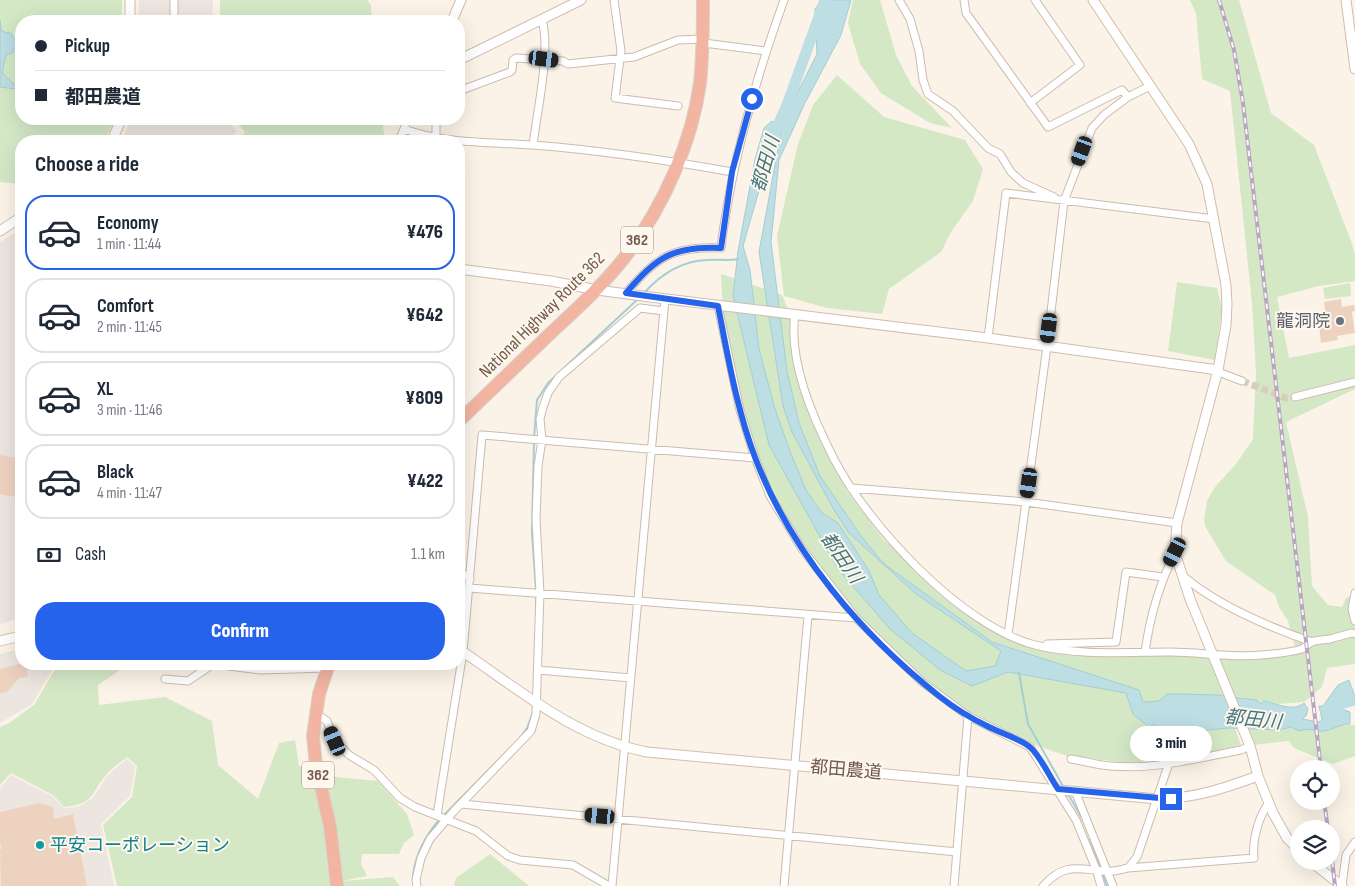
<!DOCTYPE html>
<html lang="en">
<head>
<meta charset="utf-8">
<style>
	:root { --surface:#fff; --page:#f6f6f7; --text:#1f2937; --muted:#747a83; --line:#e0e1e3; --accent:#2563eb }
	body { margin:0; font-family:"Sofia Sans Condensed","Noto Sans JP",sans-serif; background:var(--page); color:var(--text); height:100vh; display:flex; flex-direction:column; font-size:19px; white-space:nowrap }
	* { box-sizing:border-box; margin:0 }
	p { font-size:16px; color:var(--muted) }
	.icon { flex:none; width:28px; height:28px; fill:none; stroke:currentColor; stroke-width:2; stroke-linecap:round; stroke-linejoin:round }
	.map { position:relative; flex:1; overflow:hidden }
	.panel { position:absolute; left:15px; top:135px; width:450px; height:535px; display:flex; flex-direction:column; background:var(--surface); border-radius:20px; box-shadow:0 5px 20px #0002 }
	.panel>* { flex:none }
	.banner { position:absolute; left:15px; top:15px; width:450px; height:110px; border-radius:20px; box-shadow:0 5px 20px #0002; display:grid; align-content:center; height:110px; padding:0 20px; background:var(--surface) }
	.controls { position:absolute; left:1290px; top:760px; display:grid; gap:10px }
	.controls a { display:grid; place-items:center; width:50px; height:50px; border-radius:50%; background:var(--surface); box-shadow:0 5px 20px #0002; font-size:25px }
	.end { position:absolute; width:22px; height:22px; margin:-11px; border:6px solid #2563eb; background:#fff; box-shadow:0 0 0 2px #fff }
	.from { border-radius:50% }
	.bubble { position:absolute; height:35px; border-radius:18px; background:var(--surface); box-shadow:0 5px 20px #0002; font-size:16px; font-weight:800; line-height:35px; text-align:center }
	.car { position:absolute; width:15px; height:30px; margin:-15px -8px; border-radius:6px; box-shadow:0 0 4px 1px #0007; background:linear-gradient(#222 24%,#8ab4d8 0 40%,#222 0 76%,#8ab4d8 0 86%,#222 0) }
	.banner b { display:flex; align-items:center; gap:18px; height:48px; font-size:19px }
	.banner b+b { border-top:1px solid var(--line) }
	.banner i { width:12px; height:12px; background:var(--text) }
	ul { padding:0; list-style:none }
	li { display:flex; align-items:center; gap:15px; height:75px; margin:0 10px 8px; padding:0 10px; border:2px solid var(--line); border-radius:20px }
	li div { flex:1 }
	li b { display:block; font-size:19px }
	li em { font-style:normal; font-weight:800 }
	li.on { border-color:var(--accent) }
	li>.icon { width:45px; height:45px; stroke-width:1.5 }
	h2 { padding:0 20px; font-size:22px; line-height:60px }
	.pay { display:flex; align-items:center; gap:12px; height:55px; padding:0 20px; font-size:19px }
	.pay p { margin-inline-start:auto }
	.action { display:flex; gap:10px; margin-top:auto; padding:10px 20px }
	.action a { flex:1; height:58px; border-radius:20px; background:var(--accent); color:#fff; font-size:20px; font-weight:800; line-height:58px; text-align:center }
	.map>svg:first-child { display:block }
	.industrial { fill:#ece5e0 }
	.green { fill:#d4e8c6 }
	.water { fill:#bddee3; stroke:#a3ced4 }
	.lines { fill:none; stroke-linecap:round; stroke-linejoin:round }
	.stream { stroke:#a3ced4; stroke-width:2 }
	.river { stroke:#bddee3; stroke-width:11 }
	.building { fill:#eed2c0 }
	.street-tunnel { stroke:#d9cdc0; stroke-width:7; stroke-dasharray:7 3.5; stroke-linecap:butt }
	.street-casing { stroke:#ccbbae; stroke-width:9 }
	.secondary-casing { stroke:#d1bdae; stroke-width:11 }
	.highway-casing { stroke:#d8d1cd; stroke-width:14 }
	.street { stroke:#fff; stroke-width:7 }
	.secondary { stroke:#fff; stroke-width:9 }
	.highway { stroke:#f1b5a2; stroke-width:12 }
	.rail-casing { stroke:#b6a6c4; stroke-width:4 }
	.rail { stroke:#fef7ed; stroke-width:2; stroke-dasharray:5.5; stroke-linecap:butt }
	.route { stroke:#2563eb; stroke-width:6 }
	.worship-dot { fill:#6b7280; stroke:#fef7ed; stroke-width:2 }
	.culture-dot { fill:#0f9aa8; stroke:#fef7ed; stroke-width:2 }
	.labels { text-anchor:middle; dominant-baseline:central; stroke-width:4; stroke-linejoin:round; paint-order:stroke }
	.shield { fill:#fef7ed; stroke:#9d897d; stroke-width:1 }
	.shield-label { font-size:16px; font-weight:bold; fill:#735a4d }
	.street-label { font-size:18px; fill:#735a4d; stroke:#fef7ed }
	.worship-label { font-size:18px; fill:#5b616d; stroke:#fef7ed; text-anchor:end }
	.culture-label { font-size:18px; fill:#0d838f; stroke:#fef7ed; text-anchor:start }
	.water-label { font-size:19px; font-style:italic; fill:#45767e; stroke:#fef7ed }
</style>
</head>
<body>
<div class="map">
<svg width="1355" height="886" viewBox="0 0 1355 886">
	<rect width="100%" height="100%" fill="#fbf3e7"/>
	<path class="industrial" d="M139,0H213L212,21H138Z
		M131,119H225L237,131L229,141H123Z
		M21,229V618L0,624V242Z
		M21,649V664H56L32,704L0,723V654Z
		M127,759L135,767L130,796L101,824L114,886H0V789L11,775L52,796L64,808L78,807L93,798L108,775Z"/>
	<path class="green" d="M0,0H122V21H21V119H115L104,141H21V184L0,182Z
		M220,0H367L371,5L372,21H220Z
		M853,0H880L896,55L912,86L952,128L930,123L881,93L860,64L848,23Z
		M1190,0H1239L1271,113L1314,145L1351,241L1355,255V281L1319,286L1277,297L1289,358L1355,345V389L1286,422L1308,517L1312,586L1328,605L1342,607L1346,598L1355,595V664L1327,668L1322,687L1304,702L1277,704L1234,696L1220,659L1265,658L1296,651L1288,621L1279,607L1275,595L1226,561L1206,528L1204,520L1207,501L1215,487L1236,464L1253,439L1256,373L1252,304L1230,91L1202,79L1196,13Z
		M837,75L884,117L965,140L983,169L973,201L951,232L941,252L889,289L882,314L827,308L784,296L777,236L798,144L813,105Z
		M234,119H382L385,141H237L245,132Z
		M721,274L782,295L790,314L809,409L847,491L883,539L938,587L967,609L1025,642L1043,649L1209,656L1241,745L1189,757L1129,763L1067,756L1007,735L954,703L915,674L855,614L819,567L782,512L765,477L754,450L733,370L723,314Z
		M1177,282L1217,288L1222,308L1215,360L1168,351Z
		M1350,283L1351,296L1325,299L1323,288Z
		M58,664H129L98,685L99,705L165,697L212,721L218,765L258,799L279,743L295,740L299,766L336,777L378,781L407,814L414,835L404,843L399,854H362L361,864L367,876L342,881L393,877L400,886H117L103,825L132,797L137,766L127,757C121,762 111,768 106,775C90,794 95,804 64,807L53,795L11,773L0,785V727L9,723L34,705Z
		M1355,725V756L1333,764L1294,748L1289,741L1253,745L1247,729Z
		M490,854L529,886H454L456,878Z"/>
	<path class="water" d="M822,0H851L841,35L804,105L779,160L771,242L787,371L799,423L820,476L861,536L884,564L992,642L1139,690L1143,702L1159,701L1167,694H1182L1217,695L1256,700L1261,703L1264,701C1277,704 1294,712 1304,703L1308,709L1306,716L1302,719L1319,722L1322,719L1319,706H1323L1338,685L1349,680L1355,697L1342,705V709L1350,712V724C1340,724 1333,730 1323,731C1315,732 1307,727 1299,731L1291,727L1278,730L1229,728L1169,734L1153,724L1150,728L1133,714L1126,693L1008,672L972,686L940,670L890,629L838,569L769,445L733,296L738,251L755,159L764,128L772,121L778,125L743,246L750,270L759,349L775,409L791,454L806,490L822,513L838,523L855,549L869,571L879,595L912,633L966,671L995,666L1001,651L916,594L849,533L834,510L792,432L783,406L759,252L783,121L817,54L815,9Z
		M0,20L1,30L6,33L10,32L17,43L12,53L6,55L2,73L17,87L16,89L0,87Z"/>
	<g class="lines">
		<path class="stream" d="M644,293C661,274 681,261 707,260C718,259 728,261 738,259
			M534,438L537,400L548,383L639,298
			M534,443L532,533L536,590
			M536,618V595
			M1019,673L1028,724L1064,788
			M1068,794L1083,820
			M444,815L519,739L527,728L533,712
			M1090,839L1107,886
			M413,876C415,855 426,834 441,818"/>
		<path class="river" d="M772,139L787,105L825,0
			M1336,705L1355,700"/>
	</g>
	<path class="building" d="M1341,299L1342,307L1354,305L1355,311L1352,312L1355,333L1337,336L1338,340L1321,343L1319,326L1327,325L1324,302Z
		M0,455L21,459V498L0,494Z
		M19,664H26L28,676L19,678L7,692L0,693V669Z
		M39,803L53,807L54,819L73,814L87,886H1L0,849H2L0,842V812Z"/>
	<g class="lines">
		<path class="street-tunnel" d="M1242,381L1286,398L1295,397"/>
		<defs>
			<path id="street" d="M614,0L621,51L615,98L678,106
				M899,0L910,19L919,51L923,80L928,94L953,111L988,148L1000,154L1011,172L1023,183L1054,197
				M964,0L966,13L1048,127L1122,90L1128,97
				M174,21V0
				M704,43L766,51
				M459,91L510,72L512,70L513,60L516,58L563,61L568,64L634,57L678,40L704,39
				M1030,103L1080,65L1035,0
				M436,119V137
				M404,129C445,144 489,142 532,145C599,150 666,160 732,172
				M399,141L408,119
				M533,145C537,111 551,51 542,20
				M626,293C657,257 672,246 721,248C731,163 755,81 784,0
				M718,306L740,410L755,458L770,496L802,549L856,618L922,682L968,716L1030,747L1076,820L1096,869L1101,886
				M795,314C788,361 813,418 834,459C868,525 961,626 1035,645C1078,656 1126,652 1170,652C1200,652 1231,658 1261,655C1274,654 1289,653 1302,649C1306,647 1308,644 1311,642C1316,640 1324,640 1330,639C1337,637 1344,635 1352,633L1355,634
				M988,338L1006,193L1214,219
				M1218,370L1221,373L1242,381
				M1295,397L1355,382
				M851,488L1026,502L1177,523
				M459,574L466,575L470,579
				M1183,576C1218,606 1269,627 1312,642
				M469,588L856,618
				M1355,593L1352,609L1355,621
				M1008,635L1047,346L1064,201L1092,128L1104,115L1128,97L1150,86
				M1047,644L1116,642L1126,572L1163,577
				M1145,652C1150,617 1159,584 1175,553
				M538,670L631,678
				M165,679L188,681L213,664L261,670L327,668
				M316,714L327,721L335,741L349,755L374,770L400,798L415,807L476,831L508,856L520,860L573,865L609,886
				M1071,759C1084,761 1097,765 1110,766C1153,770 1199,758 1241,750L1250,746
				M1075,791L1113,886
				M462,804L957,852
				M437,815L463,652L482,435L755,458
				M1128,868L1254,858C1252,841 1258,817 1269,803
				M417,886L416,880L421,858L430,839L454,811L531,731L536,714L540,593L536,519L538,466L542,440L540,419L543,407L548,393L559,377L640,308L664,311
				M612,886L665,299
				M784,886L808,616
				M954,886L968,716
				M1043,886C1066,861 1079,870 1108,871C1115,872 1122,869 1128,868L1137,857L1169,763
				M1342,886L1346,855L1355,842"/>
			<path id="secondary" d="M1093,0L1189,144L1207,184L1226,285L1227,304L1226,325L1218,370L1177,523L1175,553L1190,599L1250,746L1258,776L1273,813L1287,838L1299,850
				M1346,0L1355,69
				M130,21V0
				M452,21L461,0
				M459,60L581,0
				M112,141L121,119
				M0,231L21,217
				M459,269L551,281L597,290L650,297L988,338L1218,370
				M0,641L21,636
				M459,649C518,689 575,738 647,752L1158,799C1196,798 1222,789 1258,776
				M1310,861L1342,886"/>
			<path id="highway" d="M459,421C491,390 523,360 555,329C581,305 607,281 628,253C664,205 692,142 700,83C703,55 703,28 703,0
				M329,664L319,694L313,736L316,765L330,826L337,886"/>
		</defs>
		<use href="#street" class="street-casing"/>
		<use href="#secondary" class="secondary-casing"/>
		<use href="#highway" class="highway-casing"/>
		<use href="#street" class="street"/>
		<use href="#secondary" class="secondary"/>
		<use href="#highway" class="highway"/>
		<defs>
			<path id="rail" d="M1219,0L1234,50L1243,103L1321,769
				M1324,801L1328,829
				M1331,851L1335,886"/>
		</defs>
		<use href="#rail" class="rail-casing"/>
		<use href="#rail" class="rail"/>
	</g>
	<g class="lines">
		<path class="route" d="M752,99L732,172L721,248C672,246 657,257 626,293L718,306C728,357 737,411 756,460C792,553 861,634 939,696C953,707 970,718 987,726C998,732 1023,740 1031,748C1042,759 1049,776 1058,789L1171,799"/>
	</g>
	<circle class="worship-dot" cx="1340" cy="321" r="5"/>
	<circle class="culture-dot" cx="40" cy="845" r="5"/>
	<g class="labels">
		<g class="shield">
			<rect x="621" y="226.5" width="32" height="27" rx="4"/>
			<rect x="302" y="761.5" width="32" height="27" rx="4"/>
		</g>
		<g class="shield-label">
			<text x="637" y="240">362</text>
			<text x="318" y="775">362</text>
		</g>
		<g class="street-label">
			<text transform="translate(542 315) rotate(-45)">National Highway Route 362</text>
			<text transform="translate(846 770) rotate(5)">都田農道</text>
		</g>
		<g class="worship-label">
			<text x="1330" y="321">龍洞院</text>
		</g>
		<g class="culture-label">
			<text x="50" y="845">平安コーポレーション</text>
		</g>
		<g class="water-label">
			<text transform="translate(766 164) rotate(-74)">都田川</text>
			<text transform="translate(841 558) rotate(55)">都田川</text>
			<text transform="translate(1253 720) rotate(6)">都田川</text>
		</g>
	</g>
</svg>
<div class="controls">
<a><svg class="icon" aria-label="locate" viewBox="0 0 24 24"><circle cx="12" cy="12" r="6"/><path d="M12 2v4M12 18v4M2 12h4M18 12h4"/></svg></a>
<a><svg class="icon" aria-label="layers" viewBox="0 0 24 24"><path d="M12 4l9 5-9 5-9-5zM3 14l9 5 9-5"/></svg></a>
</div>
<i class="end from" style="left:752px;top:99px"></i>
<i class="end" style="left:1171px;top:799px"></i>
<div class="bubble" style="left:1130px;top:726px;width:82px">3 min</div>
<i class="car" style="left:544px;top:59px;rotate:97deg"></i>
<i class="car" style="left:1082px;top:151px;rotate:200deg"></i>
<i class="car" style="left:1049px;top:328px;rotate:187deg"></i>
<i class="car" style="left:1029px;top:483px;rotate:188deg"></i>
<i class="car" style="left:1175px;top:552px;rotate:207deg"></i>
<i class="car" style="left:335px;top:741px;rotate:337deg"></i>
<i class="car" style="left:600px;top:816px;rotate:275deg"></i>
<div class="banner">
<b><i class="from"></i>Pickup</b>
<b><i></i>都田農道</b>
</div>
<section class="panel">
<h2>Choose a ride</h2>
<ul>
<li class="on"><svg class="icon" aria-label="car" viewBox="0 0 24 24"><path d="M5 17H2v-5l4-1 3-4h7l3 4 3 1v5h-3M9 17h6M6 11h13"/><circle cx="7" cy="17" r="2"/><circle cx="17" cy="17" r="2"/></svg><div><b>Economy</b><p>1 min · 11:44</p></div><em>¥476</em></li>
<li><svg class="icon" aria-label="car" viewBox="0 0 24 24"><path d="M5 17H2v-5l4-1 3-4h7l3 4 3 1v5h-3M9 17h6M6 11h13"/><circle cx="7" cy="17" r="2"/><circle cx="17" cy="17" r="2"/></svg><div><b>Comfort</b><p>2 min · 11:45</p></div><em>¥642</em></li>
<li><svg class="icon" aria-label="car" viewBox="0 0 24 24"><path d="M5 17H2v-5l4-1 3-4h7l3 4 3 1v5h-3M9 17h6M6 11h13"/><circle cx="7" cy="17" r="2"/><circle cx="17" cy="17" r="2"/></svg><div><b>XL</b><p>3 min · 11:46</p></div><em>¥809</em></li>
<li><svg class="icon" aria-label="car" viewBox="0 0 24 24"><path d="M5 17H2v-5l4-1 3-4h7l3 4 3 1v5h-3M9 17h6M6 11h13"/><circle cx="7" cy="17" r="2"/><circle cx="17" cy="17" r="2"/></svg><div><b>Black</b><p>4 min · 11:47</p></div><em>¥422</em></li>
</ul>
<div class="pay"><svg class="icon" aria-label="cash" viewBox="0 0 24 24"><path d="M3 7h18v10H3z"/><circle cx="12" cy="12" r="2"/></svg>Cash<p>1.1 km</p></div>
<div class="action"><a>Confirm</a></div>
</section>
</div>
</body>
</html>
